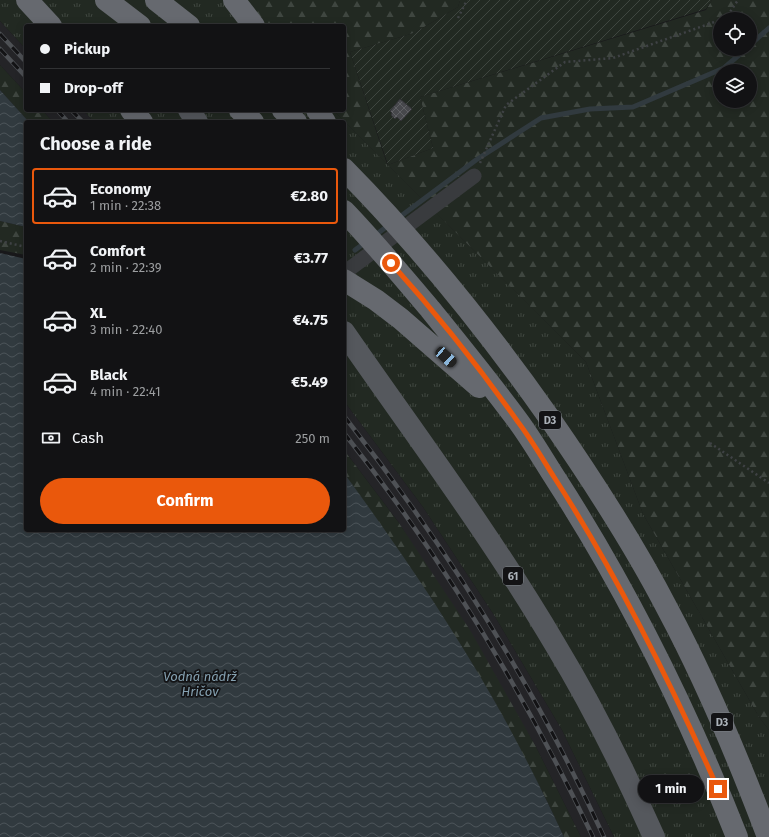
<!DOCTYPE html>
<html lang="en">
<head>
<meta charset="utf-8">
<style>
	:root { --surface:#121214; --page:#1b1b1d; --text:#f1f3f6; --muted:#9c9ea0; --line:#313234; --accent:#ea580c }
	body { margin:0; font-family:"Fira Sans",sans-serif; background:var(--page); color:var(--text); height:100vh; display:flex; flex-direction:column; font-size:15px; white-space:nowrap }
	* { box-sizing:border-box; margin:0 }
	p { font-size:13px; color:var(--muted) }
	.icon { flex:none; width:22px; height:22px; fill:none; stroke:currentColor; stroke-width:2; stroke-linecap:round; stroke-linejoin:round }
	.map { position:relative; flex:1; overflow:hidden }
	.side { position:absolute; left:24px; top:120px; width:322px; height:412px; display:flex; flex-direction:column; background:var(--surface); border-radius:4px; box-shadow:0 2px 10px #0003,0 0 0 1px var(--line) }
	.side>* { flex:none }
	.top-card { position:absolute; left:24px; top:24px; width:322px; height:88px; border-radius:4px; box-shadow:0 2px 10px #0003,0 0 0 1px var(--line); display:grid; align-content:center; height:88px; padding:0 16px; background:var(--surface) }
	.buttons { position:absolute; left:713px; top:12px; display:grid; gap:8px }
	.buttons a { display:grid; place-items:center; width:44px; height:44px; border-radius:50%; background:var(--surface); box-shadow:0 2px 10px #0003,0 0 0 1px var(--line); font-size:20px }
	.end { position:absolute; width:18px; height:18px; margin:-9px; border:5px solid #ea580c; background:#fff; box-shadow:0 0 0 2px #fff }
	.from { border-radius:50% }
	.bubble { position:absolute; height:28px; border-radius:14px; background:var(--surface); box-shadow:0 2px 10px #0003,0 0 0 1px var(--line); font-size:13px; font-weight:700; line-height:28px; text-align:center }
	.car { position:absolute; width:12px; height:24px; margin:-12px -6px; border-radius:5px; box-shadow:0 0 3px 1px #0007; background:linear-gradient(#222 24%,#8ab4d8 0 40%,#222 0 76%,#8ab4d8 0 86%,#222 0) }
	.top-card b { display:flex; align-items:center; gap:14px; height:38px; font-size:15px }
	.top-card b+b { border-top:1px solid var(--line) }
	.top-card i { width:10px; height:10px; background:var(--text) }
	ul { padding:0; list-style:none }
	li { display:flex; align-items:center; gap:12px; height:56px; margin:0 8px 6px; padding:0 8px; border:2px solid transparent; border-radius:4px }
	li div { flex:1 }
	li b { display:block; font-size:15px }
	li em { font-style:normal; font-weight:700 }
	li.selected { border-color:var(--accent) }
	li>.icon { width:36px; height:36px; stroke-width:1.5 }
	h2 { padding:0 16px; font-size:18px; line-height:48px }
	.pay { display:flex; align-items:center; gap:10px; height:44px; padding:0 16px; font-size:15px }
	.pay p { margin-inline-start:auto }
	.action { display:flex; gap:8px; margin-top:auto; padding:8px 16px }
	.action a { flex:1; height:46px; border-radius:24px; background:var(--accent); color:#fff; font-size:16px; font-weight:700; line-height:46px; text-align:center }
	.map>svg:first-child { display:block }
	.built { fill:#242427 }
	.grass { fill:url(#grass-tufts) }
	.forest { fill:url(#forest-firs); fill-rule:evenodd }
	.garden { fill:url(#garden-furrows) }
	.water { fill:url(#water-waves) }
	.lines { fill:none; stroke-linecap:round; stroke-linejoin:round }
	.stream { stroke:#313a3f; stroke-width:5 }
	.building { fill:url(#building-cross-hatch); stroke:#323236 }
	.path { stroke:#3f4245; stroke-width:2.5; stroke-dasharray:2 3; stroke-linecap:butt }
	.minor { stroke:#393b3e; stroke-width:15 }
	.primary { stroke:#55585d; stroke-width:22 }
	.motorway { stroke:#66696f; stroke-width:22 }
	.rail-casing { stroke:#4e5155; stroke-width:4.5 }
	.rail { stroke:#131315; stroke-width:3; stroke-dasharray:9; stroke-linecap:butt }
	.route { stroke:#ea580c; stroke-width:5 }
	.labels { text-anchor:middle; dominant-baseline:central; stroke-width:3.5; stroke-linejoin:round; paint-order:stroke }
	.shield { fill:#131315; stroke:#7d8287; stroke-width:1 }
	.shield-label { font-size:11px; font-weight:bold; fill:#abb1b8 }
	.water-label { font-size:13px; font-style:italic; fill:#85a1b1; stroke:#131315 }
</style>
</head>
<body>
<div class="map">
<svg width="769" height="837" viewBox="0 0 769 837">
	<defs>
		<pattern id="grass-tufts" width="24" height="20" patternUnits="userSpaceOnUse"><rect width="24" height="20" fill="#222922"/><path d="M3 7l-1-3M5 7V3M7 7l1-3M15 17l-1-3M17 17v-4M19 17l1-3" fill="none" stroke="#3f4640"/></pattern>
		<pattern id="forest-firs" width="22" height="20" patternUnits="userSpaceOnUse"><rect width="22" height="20" fill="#222922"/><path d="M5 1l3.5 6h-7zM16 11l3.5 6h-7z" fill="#3f4640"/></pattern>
		<pattern id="garden-furrows" width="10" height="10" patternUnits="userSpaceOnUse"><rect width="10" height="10" fill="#222922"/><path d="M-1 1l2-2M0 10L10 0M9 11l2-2" fill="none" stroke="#3f4640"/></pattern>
		<pattern id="water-waves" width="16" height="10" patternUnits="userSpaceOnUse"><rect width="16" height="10" fill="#313a3f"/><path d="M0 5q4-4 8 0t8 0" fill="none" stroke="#4c5459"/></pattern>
		<pattern id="building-cross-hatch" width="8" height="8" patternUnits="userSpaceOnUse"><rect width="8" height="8" fill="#47484c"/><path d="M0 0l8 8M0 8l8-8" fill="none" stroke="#5f6064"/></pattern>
	</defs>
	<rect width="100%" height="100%" fill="#18181a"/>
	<path class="built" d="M0,21L26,49V93L0,65Z
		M42,110H83L94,122H53Z
		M344,401L423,507L494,615L562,730L614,837H581L535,745L399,523L344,450Z"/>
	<path class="grass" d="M0,0H240L261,26H26V49L0,21Z
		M83,110H333L586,362L643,514L759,717L769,730V837H614L562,730L494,615L423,507L344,401V122H94Z"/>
	<path class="forest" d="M240,0H460L458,7L414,33L350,52L387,164L333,110H344V26H261Z
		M712,0H769V730L759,717L643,514L586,362L388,165L433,148L420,97L706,10ZM720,19H750V49H720ZM720,71H750V101H720Z
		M0,65L26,93V110H42L53,122H29L0,90Z
		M0,221L26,227V255L0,250Z
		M344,450L399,523L470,630L535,745L581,837H564L543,793L496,704L419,581L344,473Z"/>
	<path class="garden" d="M460,0H712L706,9L420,97L433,148L388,165L350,52L414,33L458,7Z"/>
	<path class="water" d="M0,90L29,122H26V227L0,221Z
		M0,253L26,259V530H344V473C398,547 450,623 495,702C520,746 543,792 564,837H0Z"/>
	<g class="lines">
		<path class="stream" d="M750,45L769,28
			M397,219L476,160L541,118L590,109L633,107L724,68L746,49
			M374,236L389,225
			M355,250L366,242"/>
	</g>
	<path class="building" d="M400,99L412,109L401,121L397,117L395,119L391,115L392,113L390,111Z"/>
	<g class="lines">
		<path class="path" d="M458,18L467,0
			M724,19L726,18L738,0
			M480,163L506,105L565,62L613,58L720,20
			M0,241L26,247
			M710,443L769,483"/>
		<path class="minor" d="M344,273L474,176"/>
		<path class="primary" d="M189,110L197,122
			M344,332C416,436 492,537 556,646C593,707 625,772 654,837"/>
		<path class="motorway" d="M27,0L51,26
			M106,0L140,26
			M156,0L189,26
			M234,0L254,26
			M131,110L142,122
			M240,110L253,122
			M283,110L296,122
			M317,110L325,122
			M344,169C419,245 486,328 548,416C591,478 633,542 668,610C707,683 739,760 768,837
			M344,211C374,242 402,276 430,309C460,346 490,383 518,421C532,440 544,461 557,481C629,593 688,713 737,837
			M344,280L376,300L401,319L479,387"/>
		<defs>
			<path id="rail" d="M0,34L26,62
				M0,49L26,77
				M57,110L68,122
				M71,110L83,122
				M344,416C446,546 535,687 604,837
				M344,433C442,557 525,694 593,837"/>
		</defs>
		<use href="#rail" class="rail-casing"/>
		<use href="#rail" class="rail"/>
	</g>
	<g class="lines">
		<path class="route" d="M391,263C436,313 479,367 518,422C531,439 542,458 554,477C618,576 670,681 718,789"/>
	</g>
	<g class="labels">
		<g class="shield">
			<rect x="539" y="411" width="22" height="18" rx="3"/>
			<rect x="503" y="567" width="20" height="18" rx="3"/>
			<rect x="711" y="713" width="22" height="18" rx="3"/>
		</g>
		<g class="shield-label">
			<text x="550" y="420">D3</text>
			<text x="513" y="576">61</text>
			<text x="722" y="722">D3</text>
		</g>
		<g class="water-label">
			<text x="200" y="676">Vodná nádrž<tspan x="200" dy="15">Hričov</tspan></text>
		</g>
	</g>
</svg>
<div class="buttons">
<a><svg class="icon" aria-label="locate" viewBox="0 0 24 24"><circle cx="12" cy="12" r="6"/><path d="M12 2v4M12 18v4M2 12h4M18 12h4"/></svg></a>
<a><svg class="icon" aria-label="layers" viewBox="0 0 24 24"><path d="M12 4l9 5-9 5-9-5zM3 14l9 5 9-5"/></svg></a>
</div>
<i class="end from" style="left:391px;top:263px"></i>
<i class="end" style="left:718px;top:789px"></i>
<div class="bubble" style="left:638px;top:775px;width:66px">1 min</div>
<i class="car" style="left:446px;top:357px;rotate:132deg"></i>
<div class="top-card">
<b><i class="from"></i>Pickup</b>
<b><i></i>Drop-off</b>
</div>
<section class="side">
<h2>Choose a ride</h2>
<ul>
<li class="selected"><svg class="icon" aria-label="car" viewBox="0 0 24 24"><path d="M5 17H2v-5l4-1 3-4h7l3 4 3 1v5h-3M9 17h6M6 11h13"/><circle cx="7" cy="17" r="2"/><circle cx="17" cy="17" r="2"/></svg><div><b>Economy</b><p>1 min · 22:38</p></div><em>€2.80</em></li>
<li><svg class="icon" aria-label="car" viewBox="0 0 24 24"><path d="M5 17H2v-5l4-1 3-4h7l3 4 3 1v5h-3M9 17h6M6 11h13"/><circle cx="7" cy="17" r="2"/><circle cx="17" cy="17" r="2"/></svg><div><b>Comfort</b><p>2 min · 22:39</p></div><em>€3.77</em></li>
<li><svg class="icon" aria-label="car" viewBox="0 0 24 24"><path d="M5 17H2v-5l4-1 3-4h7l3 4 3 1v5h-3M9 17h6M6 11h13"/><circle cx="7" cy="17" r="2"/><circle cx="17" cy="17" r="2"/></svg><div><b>XL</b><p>3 min · 22:40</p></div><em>€4.75</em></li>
<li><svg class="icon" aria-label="car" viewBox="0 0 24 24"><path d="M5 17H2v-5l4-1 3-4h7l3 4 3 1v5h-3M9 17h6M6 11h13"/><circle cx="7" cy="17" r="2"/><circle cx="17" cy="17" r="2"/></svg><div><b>Black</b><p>4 min · 22:41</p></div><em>€5.49</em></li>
</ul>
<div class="pay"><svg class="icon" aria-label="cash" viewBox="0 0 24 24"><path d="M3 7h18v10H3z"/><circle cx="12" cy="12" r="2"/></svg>Cash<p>250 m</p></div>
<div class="action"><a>Confirm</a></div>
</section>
</div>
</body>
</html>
